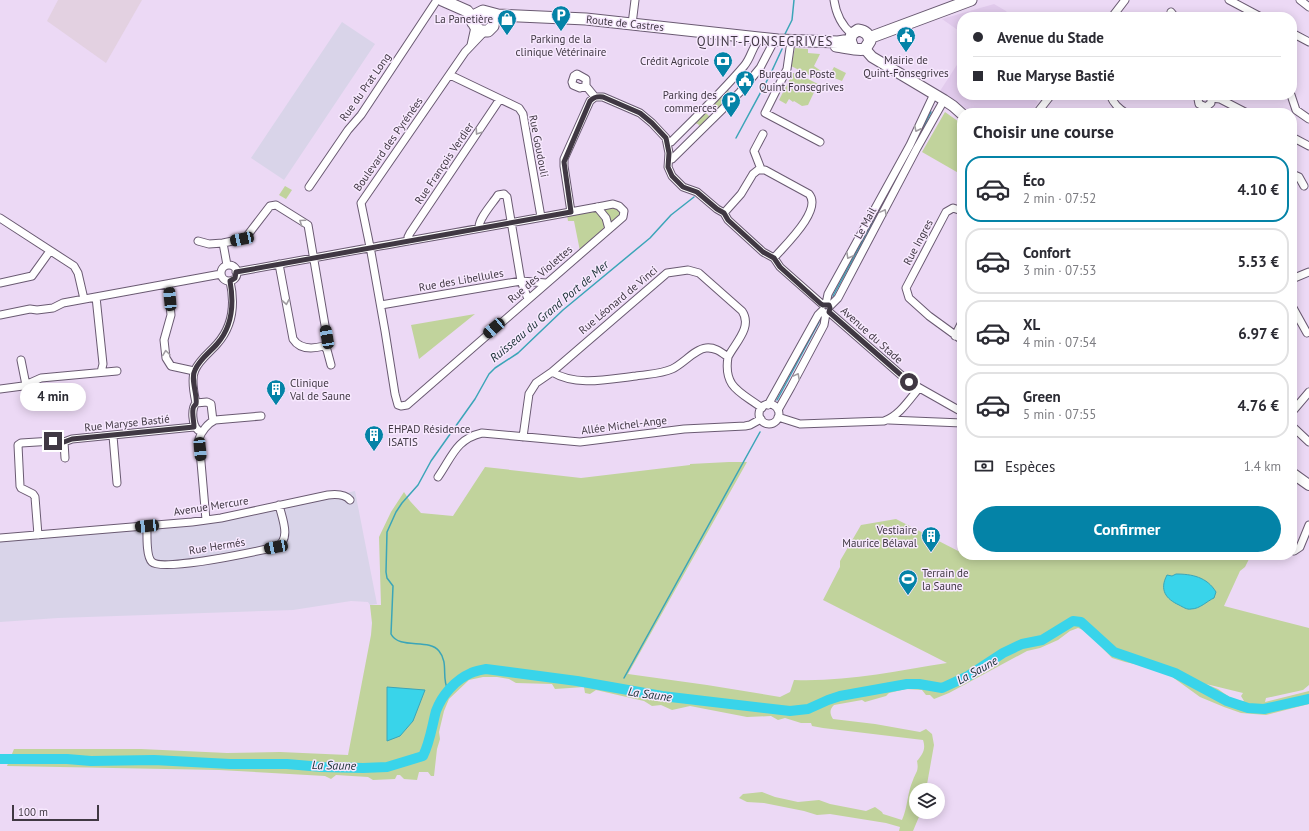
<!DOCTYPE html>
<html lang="fr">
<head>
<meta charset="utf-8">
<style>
	:root { --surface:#fff; --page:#f7f7f7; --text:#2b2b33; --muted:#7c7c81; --line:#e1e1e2; --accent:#0483a7 }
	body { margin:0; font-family:"PT Sans",sans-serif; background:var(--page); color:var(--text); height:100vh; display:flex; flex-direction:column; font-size:15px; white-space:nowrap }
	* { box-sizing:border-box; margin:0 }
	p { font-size:13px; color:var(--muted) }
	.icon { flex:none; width:22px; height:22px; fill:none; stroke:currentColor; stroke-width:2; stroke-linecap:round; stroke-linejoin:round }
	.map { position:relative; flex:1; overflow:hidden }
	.sheet { position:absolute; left:957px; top:108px; width:340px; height:452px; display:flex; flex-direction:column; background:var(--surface); border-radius:16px; box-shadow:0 2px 10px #0003 }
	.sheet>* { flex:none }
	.top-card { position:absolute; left:957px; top:12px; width:340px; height:88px; border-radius:16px; box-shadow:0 2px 10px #0003; display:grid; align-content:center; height:88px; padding:0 16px; background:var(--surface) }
	.tools { position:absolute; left:909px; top:783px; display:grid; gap:8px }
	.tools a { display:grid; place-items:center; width:36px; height:36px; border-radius:50%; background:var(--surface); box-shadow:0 2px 10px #0003; font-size:20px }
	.scale { position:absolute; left:12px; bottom:10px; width:87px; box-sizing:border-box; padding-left:4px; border:2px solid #403843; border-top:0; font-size:11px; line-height:14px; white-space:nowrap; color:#403843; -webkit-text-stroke:3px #f7e8fe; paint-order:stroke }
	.end { position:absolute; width:18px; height:18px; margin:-9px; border:5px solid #403843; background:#fff; box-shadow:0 0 0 2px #fff }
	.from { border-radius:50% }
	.bubble { position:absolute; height:28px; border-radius:14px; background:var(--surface); box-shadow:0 2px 10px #0003; font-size:13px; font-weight:600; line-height:28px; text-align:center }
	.car { position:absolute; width:12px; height:24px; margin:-12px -6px; border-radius:5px; box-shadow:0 0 3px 1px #0007; background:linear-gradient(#222 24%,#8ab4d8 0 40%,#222 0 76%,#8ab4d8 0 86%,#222 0) }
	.top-card b { display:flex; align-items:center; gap:14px; height:38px; font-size:15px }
	.top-card b+b { border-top:1px solid var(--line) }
	.top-card i { width:10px; height:10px; background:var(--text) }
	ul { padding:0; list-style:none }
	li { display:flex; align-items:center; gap:12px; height:66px; margin:0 8px 6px; padding:0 8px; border:2px solid var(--line); border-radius:16px }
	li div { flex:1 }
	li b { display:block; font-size:15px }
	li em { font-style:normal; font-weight:600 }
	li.current { border-color:var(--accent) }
	li>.icon { width:36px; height:36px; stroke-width:1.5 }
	h2 { padding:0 16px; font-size:18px; line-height:48px }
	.pay { display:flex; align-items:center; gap:10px; height:44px; padding:0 16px; font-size:15px }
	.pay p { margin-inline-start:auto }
	.action { display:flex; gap:8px; margin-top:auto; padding:8px 16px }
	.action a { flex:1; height:46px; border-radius:24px; background:var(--accent); color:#fff; font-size:16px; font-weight:600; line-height:46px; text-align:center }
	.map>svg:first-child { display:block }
	.commercial { fill:#e3d1e1 }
	.industrial { fill:#d9d4e9 }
	.built { fill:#e2cbed }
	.green { fill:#c1d39c; fill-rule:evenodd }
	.water { fill:#39d4ea; stroke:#3ba5b8 }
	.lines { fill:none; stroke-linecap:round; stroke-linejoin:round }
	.stream { stroke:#3ba5b8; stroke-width:1.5 }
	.river { stroke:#39d4ea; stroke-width:10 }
	.street-casing { stroke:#6a5a72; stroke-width:9 }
	.secondary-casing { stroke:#6a5a72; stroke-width:12 }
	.primary-casing { stroke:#6a5a72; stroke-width:13 }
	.street { stroke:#fff; stroke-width:7 }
	.secondary { stroke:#fff; stroke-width:10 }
	.primary { stroke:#fff; stroke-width:11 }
	.oneway { stroke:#a09ca1 }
	.route { stroke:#403843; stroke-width:5 }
	.labels { text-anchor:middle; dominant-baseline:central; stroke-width:3; stroke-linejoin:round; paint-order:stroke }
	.poi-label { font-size:11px; fill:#403843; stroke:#f7e8fe; text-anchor:end }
	.street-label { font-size:11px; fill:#403843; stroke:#f7e8fe }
	.water-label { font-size:12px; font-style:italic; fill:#172f33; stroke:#f7e8fe }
	.quarter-label { font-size:13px; letter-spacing:1px; fill:#403843; stroke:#f7e8fe }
</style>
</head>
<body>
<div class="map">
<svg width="1309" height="831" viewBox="0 0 1309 831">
	<rect width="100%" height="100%" fill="#ecd9f5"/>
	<path class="commercial" d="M58,0H142L106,63L47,21Z"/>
	<path class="industrial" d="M342,22L375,44L284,180L251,158Z
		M355,491L377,604L370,605L368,602L351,601L293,610L58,618L0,622V542L173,527L288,506Z"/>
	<path class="built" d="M994,4L1006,11L1010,17H962V33L942,19Z
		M962,57V95H1028L1038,102L1031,113H973L940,91Z"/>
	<path class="green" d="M795,48L808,49V53L820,54L814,66L821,71L815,78L791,66Z
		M834,67L846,73L842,81L829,76Z
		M793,73H796L818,84L808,105L802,106L794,101L793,102L789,99L786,104L779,100Z
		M727,89L733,95L714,114L710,112L708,110Z
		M704,111L710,117L700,127L698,124L694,123Z
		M945,112L962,124V175L922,152Z
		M285,186L292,190L286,199L279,195Z
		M615,207L622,214L612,224L610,223L609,217L604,209Z
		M594,211L602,215L605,224L603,230L580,251L574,221H568L567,215Z
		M475,314L419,359L411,325Z
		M729,462H747L628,674L707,685L780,697L790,692L794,680C845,682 896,671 947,663L823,600L840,567V561L861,525L896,519L962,553V555L970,557L975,555H1251L1245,567L1240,571L1224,606L1309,628V685L1303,690L1266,698L1265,702L1309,691V704L1266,715L1241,713L1224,707L1200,697L1171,676L1153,668L1125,662L1112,658L1086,631L1078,628L1070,631L1058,640L1040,648L1027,651L949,693L934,699L930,695H926L922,690L906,689L889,693L886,696L865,702L862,700L834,705C829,710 830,714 833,719L875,724L920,732L926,729L932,734L934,745L926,790H916V812H921L913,831H899L900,827L886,823L830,814L817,815L804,811L764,803L747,802L739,798L743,794L762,792L775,797L798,802L819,800L830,804L866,811L875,807L882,812L883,814L902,820C908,807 907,793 913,780C916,772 919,771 917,761C923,754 926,749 923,740L823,728L812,726L811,723H801L785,718L778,720L771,716L747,717L690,706L672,710L661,705L652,706L644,701L596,690L590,694L585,693L584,687L555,689L552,684L516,683L509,679L497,677H483L469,680L449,699L444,711L439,732L440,739L437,749L434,776H431L428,772H419L417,780L404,779L400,775H397L395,779L373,780L368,777L336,775L331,779L325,776L219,770L7,766L14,749H141L227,753L280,752L348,755L371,635L372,623L370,605H381L379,537L391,512L404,492L410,501L421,513L453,516L485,467L581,478L690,465V464ZM1206,684L1243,693L1241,696L1244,701C1233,701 1227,695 1218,689C1214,687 1210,686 1206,684Z"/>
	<path class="water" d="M1176,574C1192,574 1207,577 1216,592L1214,598C1207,601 1200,609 1191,609C1187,610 1183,607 1179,605C1166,599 1159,590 1167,575L1172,576Z
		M387,687L425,690L413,721L400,736L387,741Z"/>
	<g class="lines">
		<path class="stream" d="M784,36L792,20L794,0
			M921,132L931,112
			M736,138L770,75L782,49
			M833,296L907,158
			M777,400L819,322
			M624,678L760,432
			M619,688L621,685
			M448,690C441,678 449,663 439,651C429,638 399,650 391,634L393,586L387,578L386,572L387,532L396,512L402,503L418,485L431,461L475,399L489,374L495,368L518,353L563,310L650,238L671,215L694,197"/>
		<path class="river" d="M0,759H67L91,761L154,760L230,764H287L322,767L363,768L387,767L423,756C430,742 432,726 436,711C442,695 455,680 471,673C475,671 481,670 486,669L577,681L662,696L790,711L808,709L828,700L840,696L907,684H919L942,688L968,676L1003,653L1022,644L1042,640L1073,621L1081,622L1114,652L1175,673L1227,701L1248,708L1264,709L1309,699"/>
		<defs>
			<path id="street" d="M834,0C836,14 841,25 852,34
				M1229,0L1261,17
				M1300,0L1309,7
				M1171,12L1175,17
				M1112,17L1125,0
				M632,24L635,0
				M1292,33L1309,42
				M791,41L787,69L765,113L820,142
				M471,45L475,27
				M450,75L519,108L523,114L541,217
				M586,86L580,88L573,85L572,82L574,76L577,74L586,79V86L595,97
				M1110,95C1114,104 1118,108 1126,113
				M1199,95L1198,99L1199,104L1206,107L1211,103V98L1210,95
				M1291,95L1296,110L1309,119
				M1211,98L1220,99L1247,113
				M1037,113L1051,95
				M1292,137L1309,146
				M668,143L671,142C696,117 721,93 744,66C752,57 752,45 761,38
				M669,160L672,159L740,92L760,68L772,45
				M761,169L754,151L763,134
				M1292,174L1299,177L1304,186
				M309,187L348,130L361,115L437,0
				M597,207L606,218L609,229
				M962,211L953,208L946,212L906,288L909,298L929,316L962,340
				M571,212L564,166V159L590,101L595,97H603L640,113L652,123L666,138L669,153L668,167L672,176L683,187L697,192L717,209L724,213L728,220L763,252L774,258L780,267L823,305
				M724,213L741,194L753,174L758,170H765L809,194C823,210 784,246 774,258
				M0,218L74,266L78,273L84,299
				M479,228C478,219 493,203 498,195L504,194L507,197L521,281L528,299
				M198,241L209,244L223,243
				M409,241L408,237L410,233L500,99
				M279,264L293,339C300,350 313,349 324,346
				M227,265L223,243L242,239L247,236L270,206L276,205L308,225L327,337L326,344L324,346
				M221 273a8 8 0 1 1 16 0a8 8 0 1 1-16 0Z
				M236,272L363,249C446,234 530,220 613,204L619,206L624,211L623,217L407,405L401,406L398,405L395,394L385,331L371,252C370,247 369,242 368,237L361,203L465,52L484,32
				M1292,279L1309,272
				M0,283L32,276L50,251
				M168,284L171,315L164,340L166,358L171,366L194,371
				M96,297L103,364L101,372
				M826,304L828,294L910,145L934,94
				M381,305L521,281L546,283
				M830,306L838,298L917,148L944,100
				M1292,306L1307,333
				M829,312L909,382L962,412
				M0,315L30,309L37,310L53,308L63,303L221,274
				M955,336L962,322
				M324,346L327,350L331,365
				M21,360L26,385
				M552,372C577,387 609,379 636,376C648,374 661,374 672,369C683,364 695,349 706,348C715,347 721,352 728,357C723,388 741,392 762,408
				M0,389L23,386L41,378L117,371
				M196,403C194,394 191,378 195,370C199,360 210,352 217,344C233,326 235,303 230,281
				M759 414a10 10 0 1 1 20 0a10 10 0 1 1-20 0Z
				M768,405L818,315L822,311
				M778,410L791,387L824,325L826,313
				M1292,412L1309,392
				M778,417L800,424L884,421C899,416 909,400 919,388
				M889,420L962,423
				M1292,426L1309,442
				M198,430C192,425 191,409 196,403L207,402L211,404L213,421
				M113,436L117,483
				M523,437L529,394L536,383L552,372L667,273L688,270L699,273L742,311C753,327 735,343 728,357
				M64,442L65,458
				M438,477C452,457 456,439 482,433L580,442L684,429L745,426L750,425L761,419
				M206,520L199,439C201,432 208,423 215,420L261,416
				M147,526C147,534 146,557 152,562C162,572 258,551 276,547C292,540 282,518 279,505
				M38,535L35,497L33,494L21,488L20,486L18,445L21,443L53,441L64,442L72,439L194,427
				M0,538L192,522L221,518L328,495C336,494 345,494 350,500
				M1294,551L1300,547L1309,525"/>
			<path id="secondary" d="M865,49L872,57L944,100L953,106L962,114
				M1292,473L1309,485"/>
			<path id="primary" d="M442,0L467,11C473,17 472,27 481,31H488L493,26L494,19L490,13
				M473,23L475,15L483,11L498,15L586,19L778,40L838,42L850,40
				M869,38L971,0
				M836,46C845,47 858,51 865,49L870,41C869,34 865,31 858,30L852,34L850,40L853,48"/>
		</defs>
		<use href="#street" class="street-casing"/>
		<use href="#secondary" class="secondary-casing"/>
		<use href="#primary" class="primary-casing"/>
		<use href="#street" class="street"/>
		<use href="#secondary" class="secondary"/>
		<use href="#primary" class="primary"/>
	</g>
	<defs><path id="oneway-chevron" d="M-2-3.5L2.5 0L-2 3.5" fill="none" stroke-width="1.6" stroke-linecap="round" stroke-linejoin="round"/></defs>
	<g class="oneway">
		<use href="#oneway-chevron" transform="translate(917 129) rotate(116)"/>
		<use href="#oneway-chevron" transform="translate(478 132) rotate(124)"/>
		<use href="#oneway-chevron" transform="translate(884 212) rotate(-62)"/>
		<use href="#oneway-chevron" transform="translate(302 222) rotate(-145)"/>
		<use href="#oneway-chevron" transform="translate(849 256) rotate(119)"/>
		<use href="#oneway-chevron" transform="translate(286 302) rotate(80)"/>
		<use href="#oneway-chevron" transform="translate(166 353) rotate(-98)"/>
		<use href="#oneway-chevron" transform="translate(797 376) rotate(-62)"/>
	</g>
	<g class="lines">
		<path class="route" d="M53,441L64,442L72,439L194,427C194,421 192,415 193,409C193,407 195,405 196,404C198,396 190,379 195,370C199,360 210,352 217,344C233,326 234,303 230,281L235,278L236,272L571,212L564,162L590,101C594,97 597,96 603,97L640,113L652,123L666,138L669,153L668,167L672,176L683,187L697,192L717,209L724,213L728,220L763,252L774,258L780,267L821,304L823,305H829L830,308L829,312L909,382"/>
	</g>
	<defs>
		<symbol id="parking-pin" viewBox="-11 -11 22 30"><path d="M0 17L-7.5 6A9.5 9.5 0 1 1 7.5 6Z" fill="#0483a7" stroke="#f7e8fe"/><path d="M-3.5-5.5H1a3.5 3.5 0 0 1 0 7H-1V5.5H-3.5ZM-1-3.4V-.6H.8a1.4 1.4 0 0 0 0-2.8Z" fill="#fff"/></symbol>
		<symbol id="shop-pin" viewBox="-11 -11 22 30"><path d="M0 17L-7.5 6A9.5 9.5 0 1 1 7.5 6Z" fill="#0483a7" stroke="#f7e8fe"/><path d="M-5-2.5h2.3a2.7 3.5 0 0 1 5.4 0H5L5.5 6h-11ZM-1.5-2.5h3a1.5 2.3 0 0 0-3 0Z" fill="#fff"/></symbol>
		<symbol id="civic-pin" viewBox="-11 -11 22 30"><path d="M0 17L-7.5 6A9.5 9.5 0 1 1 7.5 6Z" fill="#0483a7" stroke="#f7e8fe"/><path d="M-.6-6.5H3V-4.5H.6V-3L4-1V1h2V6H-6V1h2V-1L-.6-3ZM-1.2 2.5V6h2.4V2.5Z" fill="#fff"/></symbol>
		<symbol id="bank-pin" viewBox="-11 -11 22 30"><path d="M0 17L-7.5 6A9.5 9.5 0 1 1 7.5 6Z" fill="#0483a7" stroke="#f7e8fe"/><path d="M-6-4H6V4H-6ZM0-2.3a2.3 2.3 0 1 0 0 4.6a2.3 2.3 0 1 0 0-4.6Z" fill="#fff"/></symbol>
		<symbol id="building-pin" viewBox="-11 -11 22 30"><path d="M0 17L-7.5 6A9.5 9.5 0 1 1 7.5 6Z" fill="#0483a7" stroke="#f7e8fe"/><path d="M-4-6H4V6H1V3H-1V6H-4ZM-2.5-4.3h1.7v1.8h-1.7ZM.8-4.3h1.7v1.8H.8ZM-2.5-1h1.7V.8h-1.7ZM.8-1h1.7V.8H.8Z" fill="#fff"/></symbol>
		<symbol id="stadium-pin" viewBox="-11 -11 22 30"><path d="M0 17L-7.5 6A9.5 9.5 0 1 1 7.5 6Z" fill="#0483a7" stroke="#f7e8fe"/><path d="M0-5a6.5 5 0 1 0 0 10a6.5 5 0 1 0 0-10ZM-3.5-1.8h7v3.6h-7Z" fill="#fff"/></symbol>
	</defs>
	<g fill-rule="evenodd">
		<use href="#parking-pin" x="550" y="4" width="22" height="30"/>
		<use href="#shop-pin" x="496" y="8" width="22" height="30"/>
		<use href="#civic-pin" x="895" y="25" width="22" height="30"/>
		<use href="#bank-pin" x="712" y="50" width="22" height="30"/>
		<use href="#civic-pin" x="734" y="69" width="22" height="30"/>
		<use href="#parking-pin" x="720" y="90" width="22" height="30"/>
		<use href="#building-pin" x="265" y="378" width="22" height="30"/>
		<use href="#building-pin" x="363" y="424" width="22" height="30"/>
		<use href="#building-pin" x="920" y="525" width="22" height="30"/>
		<use href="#stadium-pin" x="897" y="568" width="22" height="30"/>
	</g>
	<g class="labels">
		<g class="poi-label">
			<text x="493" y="19">La Panetière</text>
			<text x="561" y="39" text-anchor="middle">Parking de la<tspan x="561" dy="13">clinique Vétérinaire</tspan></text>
			<text x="906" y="60" text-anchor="middle">Mairie de<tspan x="906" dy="13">Quint-Fonsegrives</tspan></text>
			<text x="709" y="61">Crédit Agricole</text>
			<text x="759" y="74" text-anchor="start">Bureau de Poste<tspan x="759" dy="13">Quint Fonsegrives</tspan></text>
			<text x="717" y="95">Parking des<tspan x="717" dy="13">commerces</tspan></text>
			<text x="290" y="383" text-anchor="start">Clinique<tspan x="290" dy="13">Val de Saune</tspan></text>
			<text x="388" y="429" text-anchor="start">EHPAD Résidence<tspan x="388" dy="13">ISATIS</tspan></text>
			<text x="917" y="530">Vestiaire<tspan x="917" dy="13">Maurice Bélaval</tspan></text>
			<text x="922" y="573" text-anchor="start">Terrain de<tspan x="922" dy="13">la Saune</tspan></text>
		</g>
		<g class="street-label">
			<text transform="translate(625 23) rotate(6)">Route de Castres</text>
			<text transform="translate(365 87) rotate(-55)">Rue du Prat Long</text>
			<text transform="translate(388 144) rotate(-55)">Boulevard des Pyrénées</text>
			<text transform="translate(539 146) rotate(79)">Rue Goudouli</text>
			<text transform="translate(444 163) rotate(-56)">Rue François Verdier</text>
			<text transform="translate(865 223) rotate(-62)">Le Mail</text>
			<text transform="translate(918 242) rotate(-62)">Rue Ingres</text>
			<text transform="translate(540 274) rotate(-41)">Rue des Violettes</text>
			<text transform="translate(461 280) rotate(-10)">Rue des Libellules</text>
			<text transform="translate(618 300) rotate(-40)">Rue Léonard de Vinci</text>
			<text transform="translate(872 335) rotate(42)">Avenue du Stade</text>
			<text transform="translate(127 423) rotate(-6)">Rue Maryse Bastié</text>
			<text transform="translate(624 425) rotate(-7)">Allée Michel-Ange</text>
			<text transform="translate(211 506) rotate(-9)">Avenue Mercure</text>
			<text transform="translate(217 546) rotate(-9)">Rue Hermés</text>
		</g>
		<g class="water-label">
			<text transform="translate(549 311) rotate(-40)">Ruisseau du Grand Port de Mer</text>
			<text transform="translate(977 670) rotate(-29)">La Saune</text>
			<text transform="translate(650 694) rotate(8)">La Saune</text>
			<text transform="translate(334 765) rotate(1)">La Saune</text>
		</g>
		<g class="quarter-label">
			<text x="765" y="41">QUINT-FONSEGRIVES</text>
		</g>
	</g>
</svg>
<div class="tools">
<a><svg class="icon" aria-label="layers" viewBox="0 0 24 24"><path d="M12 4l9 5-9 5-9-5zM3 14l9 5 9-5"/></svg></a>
</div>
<div class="scale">100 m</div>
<i class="end from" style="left:909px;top:382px"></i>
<i class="end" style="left:53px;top:441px"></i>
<div class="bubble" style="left:20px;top:383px;width:66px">4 min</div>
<i class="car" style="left:242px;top:239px;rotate:258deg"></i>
<i class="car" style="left:170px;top:299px;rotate:355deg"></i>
<i class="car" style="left:494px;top:328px;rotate:229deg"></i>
<i class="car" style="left:327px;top:337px;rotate:350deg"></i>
<i class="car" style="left:200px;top:449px;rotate:175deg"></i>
<i class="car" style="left:147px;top:526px;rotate:264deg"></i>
<i class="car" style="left:276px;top:547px;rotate:259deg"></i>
<div class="top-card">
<b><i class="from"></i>Avenue du Stade</b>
<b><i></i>Rue Maryse Bastié</b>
</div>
<section class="sheet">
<h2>Choisir une course</h2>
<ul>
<li class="current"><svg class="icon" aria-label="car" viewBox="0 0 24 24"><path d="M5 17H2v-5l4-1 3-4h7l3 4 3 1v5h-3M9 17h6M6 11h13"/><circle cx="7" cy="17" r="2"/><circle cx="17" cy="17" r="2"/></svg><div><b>Éco</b><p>2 min · 07:52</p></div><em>4.10 €</em></li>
<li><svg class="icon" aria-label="car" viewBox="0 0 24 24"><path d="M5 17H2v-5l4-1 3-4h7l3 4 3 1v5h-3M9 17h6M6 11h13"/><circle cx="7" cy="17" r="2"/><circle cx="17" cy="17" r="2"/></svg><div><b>Confort</b><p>3 min · 07:53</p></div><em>5.53 €</em></li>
<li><svg class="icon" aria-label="car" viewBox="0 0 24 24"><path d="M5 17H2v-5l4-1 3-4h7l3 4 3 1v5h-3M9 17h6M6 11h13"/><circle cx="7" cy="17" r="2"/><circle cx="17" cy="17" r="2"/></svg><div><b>XL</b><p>4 min · 07:54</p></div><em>6.97 €</em></li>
<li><svg class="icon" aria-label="car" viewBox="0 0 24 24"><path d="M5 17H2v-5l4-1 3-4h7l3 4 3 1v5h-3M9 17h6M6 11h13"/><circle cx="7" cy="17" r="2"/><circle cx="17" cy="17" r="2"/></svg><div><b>Green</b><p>5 min · 07:55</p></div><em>4.76 €</em></li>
</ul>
<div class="pay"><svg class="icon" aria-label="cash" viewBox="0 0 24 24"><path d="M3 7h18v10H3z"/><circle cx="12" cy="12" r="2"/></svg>Espèces<p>1.4 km</p></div>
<div class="action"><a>Confirmer</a></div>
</section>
</div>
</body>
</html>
